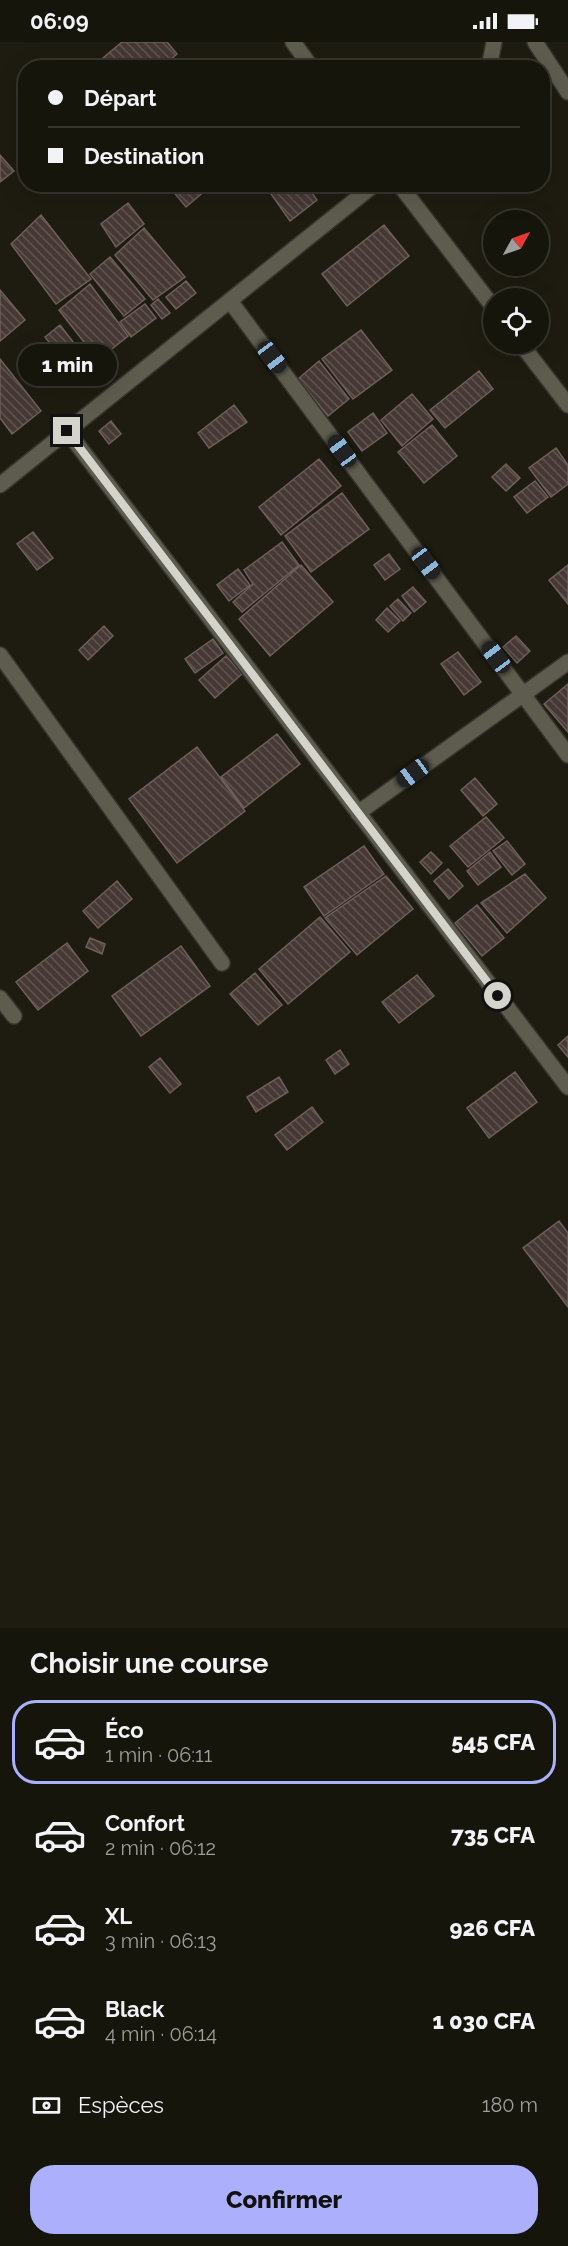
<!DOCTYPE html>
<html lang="fr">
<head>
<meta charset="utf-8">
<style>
	:root { --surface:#16150c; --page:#23221a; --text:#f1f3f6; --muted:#9e9f9d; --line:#35342d; --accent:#acaffb }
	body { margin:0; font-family:Raleway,sans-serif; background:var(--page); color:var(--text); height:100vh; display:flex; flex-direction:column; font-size:22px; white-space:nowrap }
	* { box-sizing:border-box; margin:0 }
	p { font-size:20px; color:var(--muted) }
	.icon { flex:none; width:33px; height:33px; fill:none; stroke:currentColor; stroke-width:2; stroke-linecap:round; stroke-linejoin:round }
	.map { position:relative; height:1586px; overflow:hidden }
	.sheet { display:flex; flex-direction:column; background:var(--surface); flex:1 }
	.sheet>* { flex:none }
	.top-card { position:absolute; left:18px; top:18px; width:532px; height:132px; border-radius:24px; box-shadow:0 6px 24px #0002,0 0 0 2px var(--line); display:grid; align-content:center; height:132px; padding:0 30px; background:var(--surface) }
	.needle { width:39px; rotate:50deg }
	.buttons { position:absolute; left:483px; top:168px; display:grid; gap:12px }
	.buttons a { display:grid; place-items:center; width:66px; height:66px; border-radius:50%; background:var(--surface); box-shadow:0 6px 24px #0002,0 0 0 2px var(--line); font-size:30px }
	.end { position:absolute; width:27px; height:27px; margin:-14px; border:8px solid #d5d4cc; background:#111; box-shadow:0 0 0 3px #111 }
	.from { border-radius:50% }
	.bubble { position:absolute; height:42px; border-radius:21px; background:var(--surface); box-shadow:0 6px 24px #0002,0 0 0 2px var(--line); font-size:20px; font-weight:800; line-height:42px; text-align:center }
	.car { position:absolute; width:18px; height:36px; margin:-18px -9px; border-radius:8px; box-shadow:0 0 4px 2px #0007; background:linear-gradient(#222 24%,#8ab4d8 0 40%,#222 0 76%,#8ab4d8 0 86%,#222 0) }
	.top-card b { display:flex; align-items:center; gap:21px; height:57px; font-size:22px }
	.top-card b+b { border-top:2px solid var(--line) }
	.top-card i { width:15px; height:15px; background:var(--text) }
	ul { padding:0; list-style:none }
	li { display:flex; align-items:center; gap:18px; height:84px; margin:0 12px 9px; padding:0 18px; border:3px solid transparent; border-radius:24px }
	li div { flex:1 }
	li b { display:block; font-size:22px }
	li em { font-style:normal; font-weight:800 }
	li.selected { border-color:var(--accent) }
	li>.icon { width:54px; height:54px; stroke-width:1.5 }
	h2 { padding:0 30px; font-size:27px; line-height:72px }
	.pay { display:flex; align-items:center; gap:15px; height:66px; padding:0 30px; font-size:22px }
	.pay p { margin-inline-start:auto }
	.button { display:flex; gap:12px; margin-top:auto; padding:12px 30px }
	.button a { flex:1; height:69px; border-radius:24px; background:var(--accent); color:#111; font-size:24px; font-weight:800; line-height:69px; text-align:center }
	.status { display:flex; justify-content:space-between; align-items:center; height:42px; padding:0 30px; background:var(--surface); direction:ltr }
	.status svg { height:16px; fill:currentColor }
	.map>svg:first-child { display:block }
	.building { fill:url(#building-back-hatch); stroke:#6f5f5c; stroke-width:1.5 }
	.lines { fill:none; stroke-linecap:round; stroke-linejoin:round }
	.minor-casing { stroke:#35342e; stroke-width:18 }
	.minor { stroke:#5e5c4e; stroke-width:15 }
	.route { stroke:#d5d4cc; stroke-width:8 }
</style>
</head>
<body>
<div class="status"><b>06:09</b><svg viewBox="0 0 49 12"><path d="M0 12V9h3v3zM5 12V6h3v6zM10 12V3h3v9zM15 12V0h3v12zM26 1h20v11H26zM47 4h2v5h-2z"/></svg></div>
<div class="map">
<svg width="568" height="1586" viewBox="0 0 568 1586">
	<defs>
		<pattern id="building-back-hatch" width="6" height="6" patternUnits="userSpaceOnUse" patternTransform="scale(1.5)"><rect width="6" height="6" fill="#463835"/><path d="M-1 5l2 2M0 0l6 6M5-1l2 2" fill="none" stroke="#605451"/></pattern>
	</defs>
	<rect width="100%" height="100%" fill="#1e1c10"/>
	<path class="building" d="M122,0H167L177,12L161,26H91Z
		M0,113L14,129L0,140Z
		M167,142H211L212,143L186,165Z
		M264,142H306L317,158L290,179Z
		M128,161L144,182L116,205L101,182Z
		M41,173L91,237L56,262L11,202Z
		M384,183L409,214L347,264L322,232Z
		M144,186L185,235L153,258L115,213Z
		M110,215L145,257L124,274L90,232Z
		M186,239L196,251L176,267L166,255Z
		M90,242L128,294L98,318L59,268Z
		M0,248L25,278L0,299Z
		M158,257L170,271L162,277L151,263Z
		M145,262L156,276L131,295L120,280Z
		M60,283L84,314L69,325L45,295Z
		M361,288L392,328L353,357L322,317Z
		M0,317L41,369L12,392L0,376Z
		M319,319L349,357L328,374L298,337Z
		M479,329L493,347L445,386L430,368Z
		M412,352L433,377L402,404L381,378Z
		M234,363L247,380L209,406L198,391Z
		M373,371L387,391L362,409L348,390Z
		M111,379L121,392L109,402L99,389Z
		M432,383L457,414L424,441L398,410Z
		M556,406L568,423V442L551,455L529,426Z
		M319,417L341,444L281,493L259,465Z
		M506,422L520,436L506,449L492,435Z
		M535,439L548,455L527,471L514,455Z
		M342,451L369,487L311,530L285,494Z
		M33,490L53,516L37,528L17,502Z
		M282,500L299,523L242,570L233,560L253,542L244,528Z
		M389,512L400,527L385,538L374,523Z
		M301,523L333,560L270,614L239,577Z
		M568,523V562L549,538Z
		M238,527L250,543L229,559L217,543Z
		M413,545L426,560L414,570L402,554Z
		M398,557L411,571L403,579L390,564Z
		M387,566L400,579L388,590L376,578Z
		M104,584L113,594L88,618L79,608Z
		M516,594L530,609L517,621L503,605Z
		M213,597L223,611L195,631L185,617Z
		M458,610L481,640L464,653L441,622Z
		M226,614L242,632L215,656L199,638Z
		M568,642V690L544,662Z
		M277,692L300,722L244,766L221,735Z
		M197,705L245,769L177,821L129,757Z
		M475,736L497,762L483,774L461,748Z
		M486,775L504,796L468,825L450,804Z
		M507,799L525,822L512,833L493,809Z
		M364,804L384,832L324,874L304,845Z
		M431,810L442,821L431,832L420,820Z
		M490,810L501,825L478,843L467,829Z
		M448,827L463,844L449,857L434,839Z
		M525,832L546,856L507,891L481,861Z
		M386,834L413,867L357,913L325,876Z
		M117,839L132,857L98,886L83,869Z
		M477,863L504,896L482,914L455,881Z
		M320,875L350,910L288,962L259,927Z
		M90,896L105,902L102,912L86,905Z
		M67,901L88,929L38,968L16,940Z
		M181,904L210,944L141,994L112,954Z
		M255,931L282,963L258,983L230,952Z
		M417,933L434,954L399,981L382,960Z
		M568,994V1015L558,1003Z
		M340,1008L349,1022L335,1032L326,1018Z
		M160,1016L181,1042L170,1051L149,1025Z
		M515,1030L537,1060L489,1096L467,1066Z
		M279,1035L288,1050L256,1070L247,1055Z
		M312,1065L323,1080L287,1108L275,1093Z
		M559,1179L568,1191V1265L523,1206Z"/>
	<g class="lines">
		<defs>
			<path id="minor" d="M293,0L312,26
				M535,0L568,50
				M489,26L494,0
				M399,142L494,266
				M230,259L568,713
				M521,302L568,363
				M67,389L568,1045
				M0,443L375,142
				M0,613L222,921
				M358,771L568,620
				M0,956L14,974"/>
		</defs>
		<use href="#minor" class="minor-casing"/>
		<use href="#minor" class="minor"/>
	</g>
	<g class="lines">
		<path class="route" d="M67,389L498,954"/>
	</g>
</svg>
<div class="buttons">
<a><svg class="needle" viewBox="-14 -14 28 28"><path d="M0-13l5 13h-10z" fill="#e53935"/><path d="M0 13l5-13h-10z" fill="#9e9f9d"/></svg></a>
<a><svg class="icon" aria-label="locate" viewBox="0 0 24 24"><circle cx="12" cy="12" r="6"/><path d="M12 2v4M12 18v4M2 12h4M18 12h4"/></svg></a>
</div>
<i class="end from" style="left:498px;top:954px"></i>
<i class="end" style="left:67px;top:389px"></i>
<div class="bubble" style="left:18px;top:302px;width:99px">1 min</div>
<i class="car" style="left:272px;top:315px;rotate:143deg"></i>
<i class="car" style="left:342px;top:409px;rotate:324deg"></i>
<i class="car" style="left:426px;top:521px;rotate:143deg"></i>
<i class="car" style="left:496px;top:615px;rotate:323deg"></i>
<i class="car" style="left:413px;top:731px;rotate:234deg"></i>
<div class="top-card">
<b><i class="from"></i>Départ</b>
<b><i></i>Destination</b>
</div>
</div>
<section class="sheet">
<h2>Choisir une course</h2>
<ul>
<li class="selected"><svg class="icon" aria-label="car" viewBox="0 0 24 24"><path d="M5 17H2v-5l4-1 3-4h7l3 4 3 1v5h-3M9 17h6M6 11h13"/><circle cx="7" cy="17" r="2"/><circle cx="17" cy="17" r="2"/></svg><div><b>Éco</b><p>1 min · 06:11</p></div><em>545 CFA</em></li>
<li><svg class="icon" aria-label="car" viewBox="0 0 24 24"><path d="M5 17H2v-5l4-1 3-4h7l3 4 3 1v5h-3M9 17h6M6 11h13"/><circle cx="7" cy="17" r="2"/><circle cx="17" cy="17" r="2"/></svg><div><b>Confort</b><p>2 min · 06:12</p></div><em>735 CFA</em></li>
<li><svg class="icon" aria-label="car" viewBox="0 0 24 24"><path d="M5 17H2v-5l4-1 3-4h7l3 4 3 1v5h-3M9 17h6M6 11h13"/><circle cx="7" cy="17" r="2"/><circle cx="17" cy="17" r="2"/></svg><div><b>XL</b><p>3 min · 06:13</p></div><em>926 CFA</em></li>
<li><svg class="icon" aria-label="car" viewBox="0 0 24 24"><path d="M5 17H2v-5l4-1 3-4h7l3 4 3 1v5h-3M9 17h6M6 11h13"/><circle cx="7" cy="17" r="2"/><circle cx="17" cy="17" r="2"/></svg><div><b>Black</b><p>4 min · 06:14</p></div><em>1 030 CFA</em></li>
</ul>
<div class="pay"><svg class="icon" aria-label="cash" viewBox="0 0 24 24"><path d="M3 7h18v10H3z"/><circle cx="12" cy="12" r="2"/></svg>Espèces<p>180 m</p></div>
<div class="button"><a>Confirmer</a></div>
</section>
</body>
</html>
